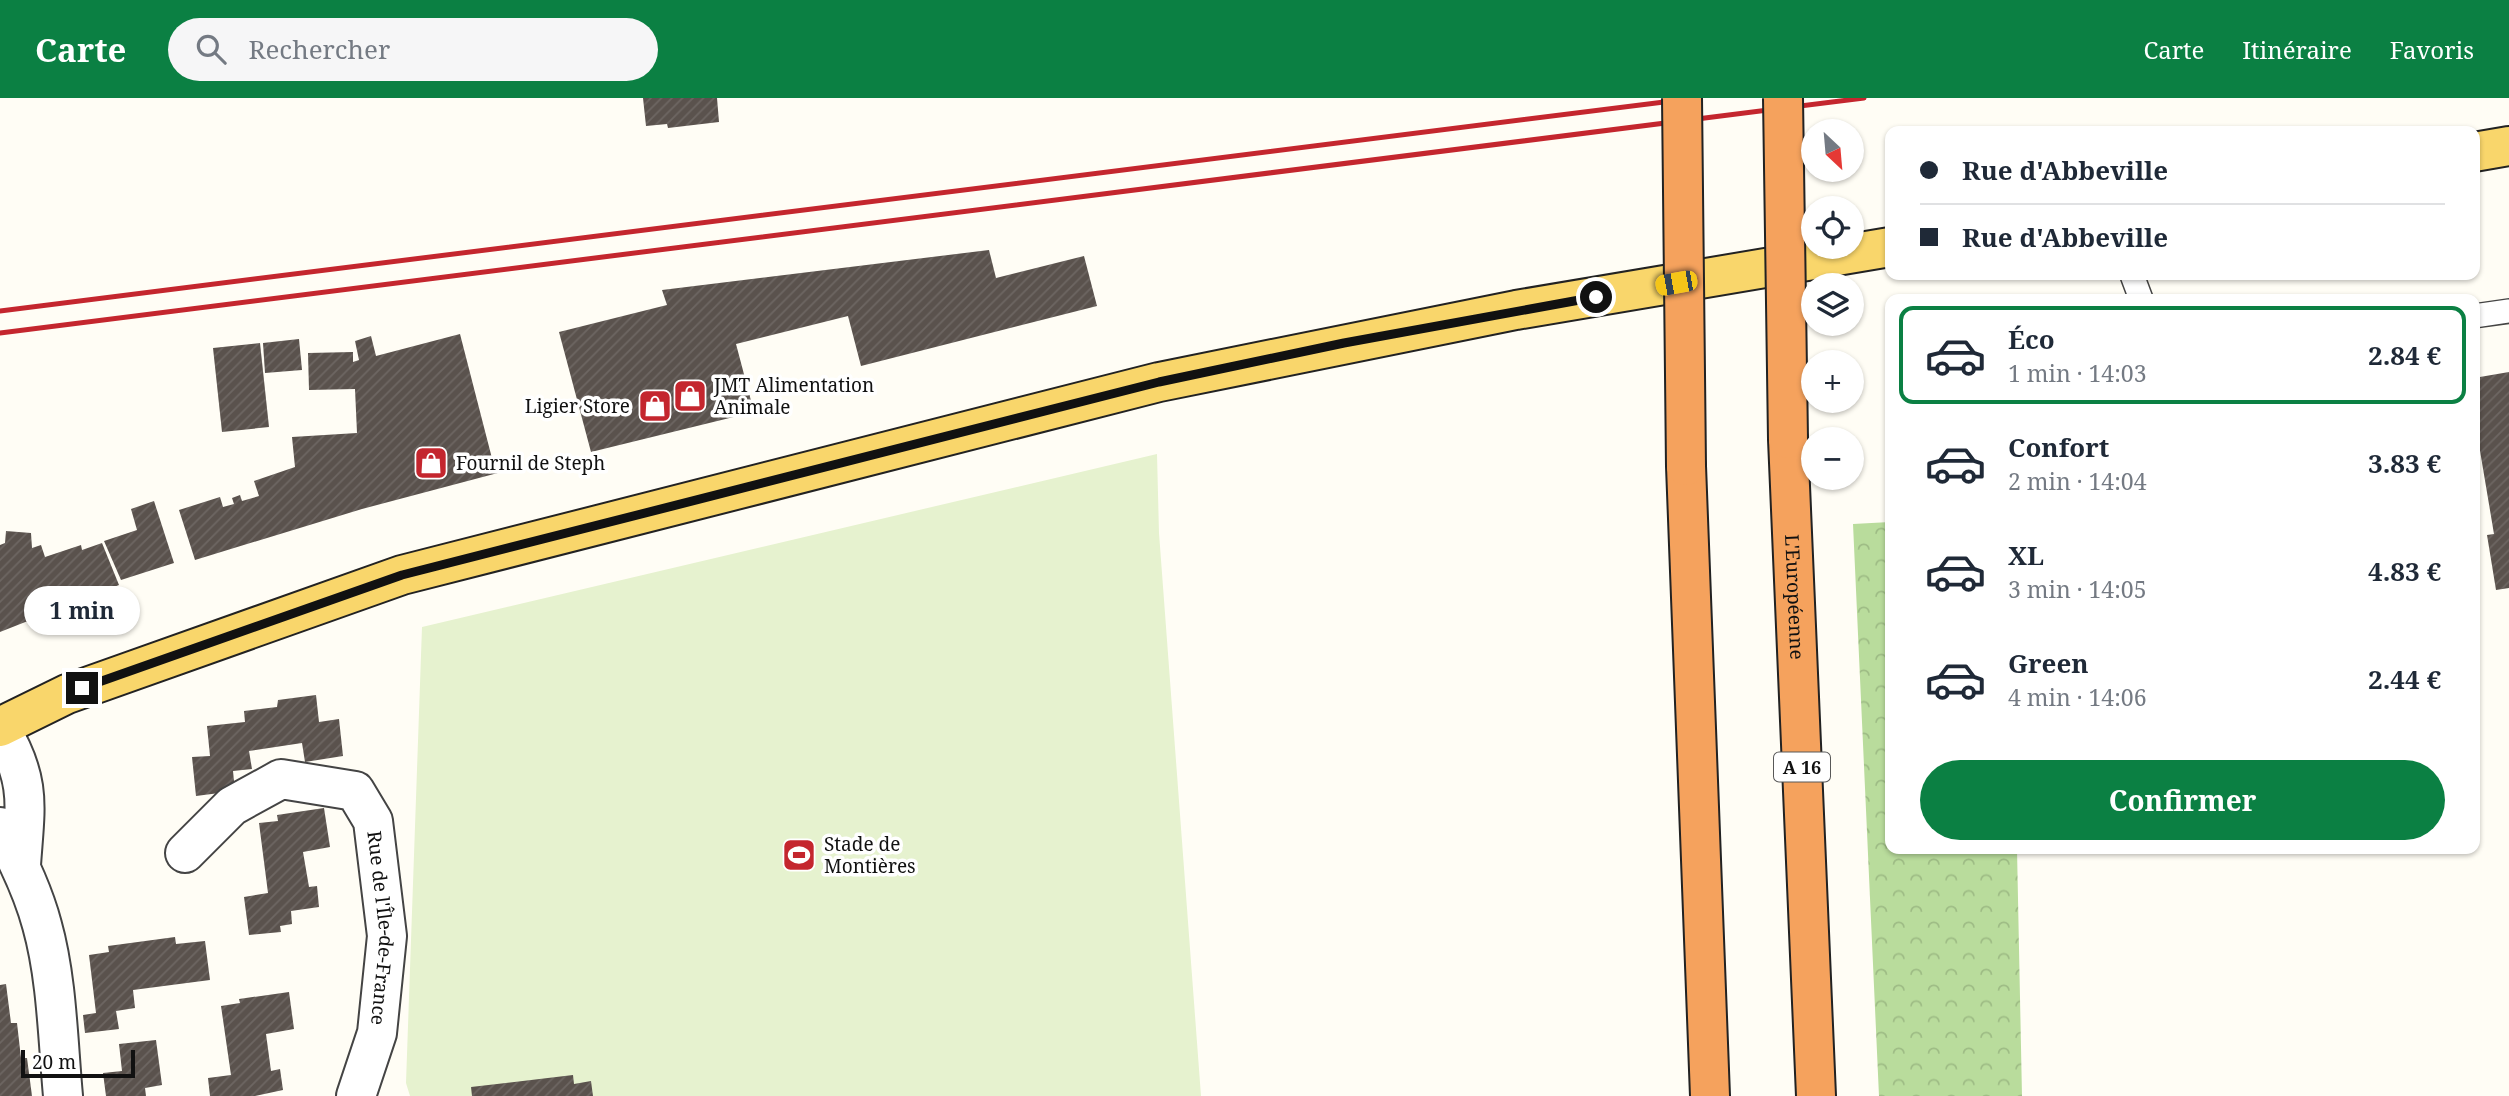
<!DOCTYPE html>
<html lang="fr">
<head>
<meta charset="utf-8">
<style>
	:root { --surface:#fff; --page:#f6f6f7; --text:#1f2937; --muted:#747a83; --line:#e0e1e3; --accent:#0b8043 }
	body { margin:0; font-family:"Noto Serif",serif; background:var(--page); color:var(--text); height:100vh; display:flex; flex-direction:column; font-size:26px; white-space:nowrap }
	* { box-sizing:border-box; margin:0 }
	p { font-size:23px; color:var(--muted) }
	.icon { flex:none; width:38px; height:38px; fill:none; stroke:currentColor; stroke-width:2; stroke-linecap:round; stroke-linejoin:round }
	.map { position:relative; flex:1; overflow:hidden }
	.side { position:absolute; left:1885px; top:196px; width:595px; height:560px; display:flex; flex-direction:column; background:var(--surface); border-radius:14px; box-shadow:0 2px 5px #0004 }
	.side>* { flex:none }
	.hud { position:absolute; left:1885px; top:28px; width:595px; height:154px; border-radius:14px; box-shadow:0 2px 5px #0004; display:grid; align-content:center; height:154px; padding:0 35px; background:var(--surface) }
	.needle { width:46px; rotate:154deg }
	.tools { position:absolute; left:1801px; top:21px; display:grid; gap:14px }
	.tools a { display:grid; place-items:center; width:63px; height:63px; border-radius:50%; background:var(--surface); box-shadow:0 2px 5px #0004; font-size:35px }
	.scale { position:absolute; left:21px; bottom:18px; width:114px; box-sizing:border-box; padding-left:7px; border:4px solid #111; border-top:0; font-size:19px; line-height:24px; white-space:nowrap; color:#111; -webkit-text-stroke:5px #fff; paint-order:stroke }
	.end { position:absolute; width:32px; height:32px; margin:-16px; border:9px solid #111; background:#fff; box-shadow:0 0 0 4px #fff }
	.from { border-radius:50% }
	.bubble { position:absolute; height:49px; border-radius:24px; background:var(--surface); box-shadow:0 2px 5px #0004; font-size:23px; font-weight:700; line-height:49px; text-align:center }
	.car { position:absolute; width:21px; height:42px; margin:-21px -10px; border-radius:9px; box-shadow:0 0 5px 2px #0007; background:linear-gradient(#f5c518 24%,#345 0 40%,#f5c518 0 76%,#345 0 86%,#f5c518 0) }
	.hud b { display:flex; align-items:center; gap:24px; height:66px; font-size:26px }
	.hud b+b { border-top:2px solid var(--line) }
	.hud i { width:18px; height:18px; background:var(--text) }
	ul { padding:12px 0 0; list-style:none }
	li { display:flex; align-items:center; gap:21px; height:98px; margin:0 14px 10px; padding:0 21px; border:4px solid transparent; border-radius:14px }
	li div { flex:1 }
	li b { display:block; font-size:26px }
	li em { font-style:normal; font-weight:700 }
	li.on { border-color:var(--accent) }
	li>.icon { width:63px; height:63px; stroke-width:1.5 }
	.cta { display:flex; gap:14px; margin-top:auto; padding:14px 35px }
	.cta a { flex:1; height:80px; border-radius:42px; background:var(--accent); color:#fff; font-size:28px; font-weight:700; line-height:80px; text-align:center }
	header { display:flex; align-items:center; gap:42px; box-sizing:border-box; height:98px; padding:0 35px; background:var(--accent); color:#fff }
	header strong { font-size:33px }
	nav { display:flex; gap:38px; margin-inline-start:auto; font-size:24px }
	.search { width:490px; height:63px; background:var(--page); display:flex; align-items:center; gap:18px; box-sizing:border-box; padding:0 24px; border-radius:38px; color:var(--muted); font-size:26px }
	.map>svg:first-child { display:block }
	.forest { fill:url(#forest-crowns) }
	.pitch { fill:#e6f2cf }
	.building { fill:url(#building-hatch) }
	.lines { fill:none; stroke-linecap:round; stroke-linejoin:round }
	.service-casing { stroke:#444; stroke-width:26 }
	.minor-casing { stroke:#444; stroke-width:42 }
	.tertiary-casing { stroke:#444; stroke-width:42 }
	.primary-casing { stroke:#222; stroke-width:42 }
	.motorway-casing { stroke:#222; stroke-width:42 }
	.service { stroke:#fff; stroke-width:23 }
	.minor { stroke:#fff; stroke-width:38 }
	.tertiary { stroke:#fff; stroke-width:38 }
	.primary { stroke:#f9d66b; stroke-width:38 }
	.motorway { stroke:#f5a25d; stroke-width:38 }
	.rail { stroke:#c4262e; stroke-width:5 }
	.motorway-bridge-casing { stroke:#222; stroke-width:42; stroke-linecap:butt }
	.motorway-bridge { stroke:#f5a25d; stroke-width:38 }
	.route { stroke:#111; stroke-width:9 }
	.labels { text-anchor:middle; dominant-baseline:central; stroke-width:7; stroke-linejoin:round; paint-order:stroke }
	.shield { fill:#fff; stroke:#585858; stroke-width:2 }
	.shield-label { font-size:18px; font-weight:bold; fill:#111 }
	.poi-label { font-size:19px; fill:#111; stroke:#fff; text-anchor:start }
	.street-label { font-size:19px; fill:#111; stroke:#fff }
</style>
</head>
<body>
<header>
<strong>Carte</strong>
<div class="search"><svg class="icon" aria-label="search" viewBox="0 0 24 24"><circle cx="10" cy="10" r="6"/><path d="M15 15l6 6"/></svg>Rechercher</div>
<nav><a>Carte</a><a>Itinéraire</a><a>Favoris</a></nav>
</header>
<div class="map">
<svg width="2509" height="998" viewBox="0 0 2509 998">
	<defs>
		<pattern id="forest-crowns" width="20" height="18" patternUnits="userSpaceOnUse" patternTransform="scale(1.75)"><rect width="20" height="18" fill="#b9dc9c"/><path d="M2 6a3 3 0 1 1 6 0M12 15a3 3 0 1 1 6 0" fill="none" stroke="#9ebc85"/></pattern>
		<pattern id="building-hatch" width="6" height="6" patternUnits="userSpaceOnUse" patternTransform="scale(1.75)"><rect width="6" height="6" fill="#5a524d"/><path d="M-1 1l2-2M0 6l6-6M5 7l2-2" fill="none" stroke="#6d6662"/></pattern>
	</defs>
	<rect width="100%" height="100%" fill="#fffdf5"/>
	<path class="forest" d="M1890,424V751H2017L2022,998H1879L1853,426Z"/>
	<path class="pitch" d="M1157,356L1159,435L1201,998H410L406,985L422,529Z"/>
	<path class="building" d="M643,0H717L719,24L668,30L667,26L646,28Z
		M989,152L996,180L1084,158L1097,208L861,268L848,218L736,246L754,314L591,354L559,234L667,207L662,192Z
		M460,236L495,372L512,368L513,371L362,411L195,462L179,412L220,399L223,409L234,406L232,400L240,397L242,403L259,398L254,383L295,369L292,339L357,335L355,291L309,292L308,255L353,254V264L359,262L355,243L371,238L376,258Z
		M299,241L302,272L265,275L263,245Z
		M260,245L269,329L222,334L213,250Z
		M2509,274V490L2496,492L2487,437L2494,436L2474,317V280Z
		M154,403L174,465L121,482L104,443L137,432L131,411Z
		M6,433L31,435L32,450L41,447L45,459L81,447L82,452L102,445L119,487L0,534V447L5,445Z
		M316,597L319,624L339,621L343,658L305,664L302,645L249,653L252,671L233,673L235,693L196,698L192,659L210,658L207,628L245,624L244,613L277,609L278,602Z
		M324,710L330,749L303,754L309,789L317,788L319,809L291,813L292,826L280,828L281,834L249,837L244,799L268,795L259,725L278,723L277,717Z
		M175,839L176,846L205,843L210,882L133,892L135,910L116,913L119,931L85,935L83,917L96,915L89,857L109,854L108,848Z
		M6,886L11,925H17L21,960H27L32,998H0V887Z
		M289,894L294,931L266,936L271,973L280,971L283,992L255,998H210L208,980L231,977L221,908L240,905L239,901Z
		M156,942L162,987L145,990L146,998H106L103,975L122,973L119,946Z
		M573,977L574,986L591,983L593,998H472L471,989Z"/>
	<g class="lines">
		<defs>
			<path id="service" d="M2132,177L2141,201
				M2474,218L2509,213"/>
			<g id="minor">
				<path id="s1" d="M185,755L232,708L281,681L355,693L373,723L387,838L377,935L356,998"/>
			</g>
			<path id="tertiary" d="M0,630C32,684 25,708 21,767
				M0,729C17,760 33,793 42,827C57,880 58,944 63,998"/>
			<path id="primary" d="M2474,54L2509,48
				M0,629L67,596L402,477L1159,284L1516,212L1890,149"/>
			<g id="motorway">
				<path id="s2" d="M1788,341L1816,998"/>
				<path d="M1686,368L1710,998"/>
			</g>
		</defs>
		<use href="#service" class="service-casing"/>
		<use href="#minor" class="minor-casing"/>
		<use href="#tertiary" class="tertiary-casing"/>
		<use href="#primary" class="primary-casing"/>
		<use href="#motorway" class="motorway-casing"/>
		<use href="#service" class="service"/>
		<use href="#minor" class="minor"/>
		<use href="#tertiary" class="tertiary"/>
		<use href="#primary" class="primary"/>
		<use href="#motorway" class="motorway"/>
		<path class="rail" d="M0,213L1696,0
			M0,235L1864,0"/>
		<defs>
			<path id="motorway-bridge" d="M1682,0L1686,368
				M1783,0L1788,341"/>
		</defs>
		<use href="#motorway-bridge" class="motorway-bridge-casing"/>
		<use href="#motorway-bridge" class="motorway-bridge"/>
	</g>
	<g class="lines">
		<path class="route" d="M82,590L402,477L1159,284L1344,245L1596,199"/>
	</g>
	<defs>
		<symbol id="shop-square" viewBox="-11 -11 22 22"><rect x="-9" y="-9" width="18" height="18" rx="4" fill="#c4262e" stroke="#fff"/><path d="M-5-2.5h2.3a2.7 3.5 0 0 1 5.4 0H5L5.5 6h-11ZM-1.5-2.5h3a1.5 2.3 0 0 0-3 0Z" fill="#fff"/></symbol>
		<symbol id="stadium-square" viewBox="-11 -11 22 22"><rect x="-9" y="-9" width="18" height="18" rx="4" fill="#c4262e" stroke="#fff"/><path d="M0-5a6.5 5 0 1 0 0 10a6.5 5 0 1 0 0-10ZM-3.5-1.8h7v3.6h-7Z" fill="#fff"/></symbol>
	</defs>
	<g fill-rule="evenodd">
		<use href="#shop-square" x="671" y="279" width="38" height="38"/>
		<use href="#shop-square" x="636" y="289" width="38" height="38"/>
		<use href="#shop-square" x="412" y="346" width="38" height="38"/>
		<use href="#stadium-square" x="780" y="738" width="38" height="38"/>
	</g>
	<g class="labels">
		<rect class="shield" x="1774" y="654.5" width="56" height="29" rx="5"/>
		<g class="shield-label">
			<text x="1802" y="669">A 16</text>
		</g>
		<g class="poi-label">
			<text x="714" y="287">JMT Alimentation<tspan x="714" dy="22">Animale</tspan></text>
			<text x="630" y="308" text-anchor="end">Ligier Store</text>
			<text x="456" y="365">Fournil de Steph</text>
			<text x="824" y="746">Stade de<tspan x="824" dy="22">Montières</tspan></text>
		</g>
		<g class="street-label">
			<text stroke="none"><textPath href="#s2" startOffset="158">L'Européenne</textPath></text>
			<text stroke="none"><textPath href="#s1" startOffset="340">Rue de l'Île-de-France</textPath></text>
		</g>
	</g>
</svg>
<div class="tools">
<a><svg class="needle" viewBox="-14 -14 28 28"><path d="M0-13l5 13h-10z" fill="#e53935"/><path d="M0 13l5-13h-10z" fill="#747a83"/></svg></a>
<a><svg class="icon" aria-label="locate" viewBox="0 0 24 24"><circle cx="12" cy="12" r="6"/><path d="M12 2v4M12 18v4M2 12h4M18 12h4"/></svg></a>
<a><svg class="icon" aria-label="layers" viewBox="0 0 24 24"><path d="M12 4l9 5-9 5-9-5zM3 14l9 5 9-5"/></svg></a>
<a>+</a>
<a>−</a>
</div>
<div class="scale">20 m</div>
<i class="end from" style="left:1596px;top:199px"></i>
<i class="end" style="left:82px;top:590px"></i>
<div class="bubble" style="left:24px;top:488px;width:116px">1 min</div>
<i class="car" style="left:1676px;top:185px;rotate:260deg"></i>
<div class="hud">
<b><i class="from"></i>Rue d'Abbeville</b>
<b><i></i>Rue d'Abbeville</b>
</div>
<section class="side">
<ul>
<li class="on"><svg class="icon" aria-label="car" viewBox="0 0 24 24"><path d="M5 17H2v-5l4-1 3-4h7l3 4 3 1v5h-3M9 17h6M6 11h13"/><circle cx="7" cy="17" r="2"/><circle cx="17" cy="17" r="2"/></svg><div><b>Éco</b><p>1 min · 14:03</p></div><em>2.84 €</em></li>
<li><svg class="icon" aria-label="car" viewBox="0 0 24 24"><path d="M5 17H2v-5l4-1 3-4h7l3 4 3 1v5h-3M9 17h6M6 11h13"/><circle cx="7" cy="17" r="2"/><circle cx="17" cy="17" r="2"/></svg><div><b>Confort</b><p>2 min · 14:04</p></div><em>3.83 €</em></li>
<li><svg class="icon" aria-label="car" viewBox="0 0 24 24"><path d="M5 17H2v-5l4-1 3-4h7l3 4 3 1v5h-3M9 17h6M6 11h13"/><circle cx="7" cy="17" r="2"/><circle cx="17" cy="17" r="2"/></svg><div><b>XL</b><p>3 min · 14:05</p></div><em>4.83 €</em></li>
<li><svg class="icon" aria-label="car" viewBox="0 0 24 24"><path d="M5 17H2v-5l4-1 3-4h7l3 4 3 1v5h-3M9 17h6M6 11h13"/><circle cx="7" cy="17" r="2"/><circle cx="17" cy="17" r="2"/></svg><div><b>Green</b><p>4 min · 14:06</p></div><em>2.44 €</em></li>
</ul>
<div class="cta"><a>Confirmer</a></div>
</section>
</div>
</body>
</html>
